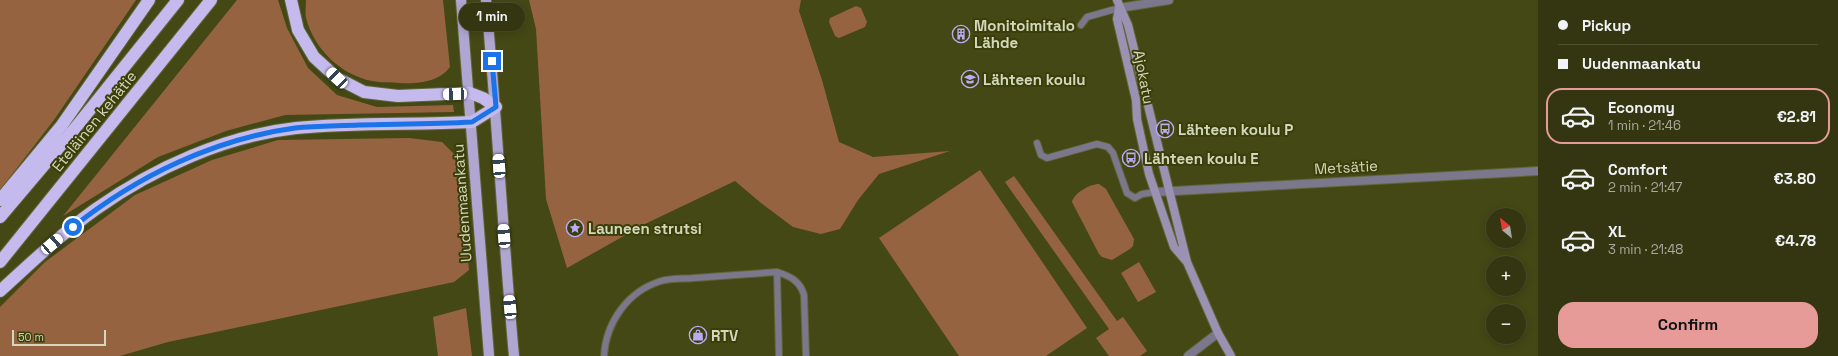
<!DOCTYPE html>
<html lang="en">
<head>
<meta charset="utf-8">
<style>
	:root { --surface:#333610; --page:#3b3e19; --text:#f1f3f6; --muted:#a9ab9f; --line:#4e5030; --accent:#e69b98 }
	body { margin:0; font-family:"Space Grotesk",sans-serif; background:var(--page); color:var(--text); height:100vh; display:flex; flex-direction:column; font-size:15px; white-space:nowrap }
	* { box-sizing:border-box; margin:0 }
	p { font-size:13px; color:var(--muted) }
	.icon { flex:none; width:22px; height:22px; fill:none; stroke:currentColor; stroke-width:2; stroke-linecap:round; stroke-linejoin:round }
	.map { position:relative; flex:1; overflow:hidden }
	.drawer { display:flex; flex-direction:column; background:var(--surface); width:300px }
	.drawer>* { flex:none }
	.guide { display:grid; align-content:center; height:88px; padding:0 20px; background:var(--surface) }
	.needle { width:26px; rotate:330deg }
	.controls { position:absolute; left:1486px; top:208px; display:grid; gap:8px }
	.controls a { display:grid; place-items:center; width:40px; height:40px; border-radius:50%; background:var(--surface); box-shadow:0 2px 10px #0003,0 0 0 1px var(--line); font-size:20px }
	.scale { position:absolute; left:12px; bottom:10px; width:94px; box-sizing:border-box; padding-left:4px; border:2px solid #d3d7bc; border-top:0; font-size:11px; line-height:14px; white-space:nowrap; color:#d3d7bc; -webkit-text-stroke:3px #3a3e08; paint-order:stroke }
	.end { position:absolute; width:18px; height:18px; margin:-9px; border:5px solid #1a73e8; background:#fff; box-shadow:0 0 0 2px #fff }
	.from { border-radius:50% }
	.bubble { position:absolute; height:28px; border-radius:14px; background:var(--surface); box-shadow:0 2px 10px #0003,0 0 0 1px var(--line); font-size:13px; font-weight:700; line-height:28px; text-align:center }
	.car { position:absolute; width:12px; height:24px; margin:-12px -6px; border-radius:5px; box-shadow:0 0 3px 1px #0007; background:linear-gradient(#fff 24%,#345 0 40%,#fff 0 76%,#345 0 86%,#fff 0) }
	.guide b { display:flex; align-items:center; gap:14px; height:38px; font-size:15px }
	.guide b+b { border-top:1px solid var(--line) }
	.guide i { width:10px; height:10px; background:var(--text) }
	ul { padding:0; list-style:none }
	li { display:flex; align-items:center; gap:12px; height:56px; margin:0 8px 6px; padding:0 12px; border:2px solid transparent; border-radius:16px }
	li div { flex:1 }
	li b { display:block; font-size:15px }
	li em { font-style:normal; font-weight:700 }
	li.selected { border-color:var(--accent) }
	li>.icon { width:36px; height:36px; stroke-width:1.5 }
	.action { display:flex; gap:8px; margin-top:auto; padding:8px 20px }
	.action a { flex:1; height:46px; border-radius:16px; background:var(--accent); color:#111; font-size:16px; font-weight:700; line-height:46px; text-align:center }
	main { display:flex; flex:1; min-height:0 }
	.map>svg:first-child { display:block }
	.green { fill:#966340 }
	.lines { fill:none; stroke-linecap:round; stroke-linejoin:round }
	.lane-casing { stroke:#616536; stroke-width:8 }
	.street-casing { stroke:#616536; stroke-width:10 }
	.secondary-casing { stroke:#616536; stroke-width:10 }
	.primary-casing { stroke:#616536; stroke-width:12 }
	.highway-casing { stroke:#616536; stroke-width:14 }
	.lane { stroke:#7b778c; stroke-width:6 }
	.street { stroke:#7b778c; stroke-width:8 }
	.secondary { stroke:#9992b3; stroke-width:8 }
	.primary { stroke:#afa7d2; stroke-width:10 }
	.highway { stroke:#c4baed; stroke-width:12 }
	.route { stroke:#1a73e8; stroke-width:5 }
	.labels { text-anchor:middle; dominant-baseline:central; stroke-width:4; stroke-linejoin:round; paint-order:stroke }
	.poi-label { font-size:15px; font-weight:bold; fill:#d3d7bc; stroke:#3a3e08; text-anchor:start }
	.street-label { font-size:15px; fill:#d3d7bc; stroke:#3a3e08 }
</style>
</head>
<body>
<main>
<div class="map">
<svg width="1538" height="356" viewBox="0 0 1538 356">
	<rect width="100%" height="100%" fill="#444815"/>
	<path class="green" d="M0,0H136L54,120L0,190Z
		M237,0H278L287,28L308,68L337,95L377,107L453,105L454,112L285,115L226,131L158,157L63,216Z
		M306,0H443L450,67C439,82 418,84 400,83C391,82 381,83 372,81C341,75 314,49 306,18C305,13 306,6 306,0Z
		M529,0H801L799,11L822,80L839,142L873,157L950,151L879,174L858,200L840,229L821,234L793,227L761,203L735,181L645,224L567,268L546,199L536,29Z
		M856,6L861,8L867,22L865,27L839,38L835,36L829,22L830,18Z
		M409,138L442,142L459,159L469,270L454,282L168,342L120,356H0V307L45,262L135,195L212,160L278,140Z
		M980,170L1087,328L1046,356H959L879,238Z
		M1014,176L1117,321L1123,317L1147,351L1140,356H1109L1096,338L1109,329L1005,182Z
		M1099,184L1106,189L1134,239L1133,246L1130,249L1112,260L1102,257L1099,254L1072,202C1074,193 1090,184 1099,184Z
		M1139,262L1156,292L1138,302L1121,273Z
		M466,308L472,356H438L433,317Z"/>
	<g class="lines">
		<defs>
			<path id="lane" d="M1081,25L1087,17L1119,8
				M1037,143L1041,155L1047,158L1097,144L1108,147L1113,153L1127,193L1135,198L1142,194L1156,192
				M777,272L779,356
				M604,356C606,322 628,291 661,281C671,278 684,279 694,278C722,276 749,274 777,272C790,276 800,281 804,295L806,356"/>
			<path id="street" d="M1119,8L1169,0
				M1156,192L1538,171
				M1188,356L1218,333"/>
			<path id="secondary" d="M1117,0L1128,25L1187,262L1218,333L1231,356
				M1119,8L1117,19L1136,100L1137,119L1149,174L1174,247L1186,261"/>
			<path id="primary" d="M461,0L489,356
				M486,0C497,119 503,237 514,356"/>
			<path id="highway" d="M0,200L62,125L149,0
				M0,217L72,132L178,0
				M0,262L211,0
				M0,291C31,263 62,233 96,209C154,168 225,136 296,128C354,122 413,125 472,122L496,107L483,98L470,93L398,96L364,92L337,78L314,57L298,30L291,0"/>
		</defs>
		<use href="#lane" class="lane-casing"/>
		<use href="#street" class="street-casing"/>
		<use href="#secondary" class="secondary-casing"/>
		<use href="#primary" class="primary-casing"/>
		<use href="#highway" class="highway-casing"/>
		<use href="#lane" class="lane"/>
		<use href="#street" class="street"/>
		<use href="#secondary" class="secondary"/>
		<use href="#primary" class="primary"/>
		<use href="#highway" class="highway"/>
	</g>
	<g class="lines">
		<path class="route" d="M73,227C137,176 214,139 295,128C316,126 338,126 359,125C397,124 434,124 472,122L496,107L492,61"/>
	</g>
	<defs>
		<symbol id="building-ring" viewBox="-11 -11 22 22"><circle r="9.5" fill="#3a3e08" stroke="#bbaaf6" stroke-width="1.5"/><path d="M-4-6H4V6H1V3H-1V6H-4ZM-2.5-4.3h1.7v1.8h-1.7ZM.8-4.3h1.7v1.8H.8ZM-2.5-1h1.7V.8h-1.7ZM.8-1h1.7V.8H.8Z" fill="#bbaaf6"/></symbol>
		<symbol id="school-ring" viewBox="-11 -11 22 22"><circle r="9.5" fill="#3a3e08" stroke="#bbaaf6" stroke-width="1.5"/><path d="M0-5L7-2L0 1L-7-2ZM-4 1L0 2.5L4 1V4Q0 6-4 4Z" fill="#bbaaf6"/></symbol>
		<symbol id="bus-ring" viewBox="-11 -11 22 22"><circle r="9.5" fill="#3a3e08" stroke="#bbaaf6" stroke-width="1.5"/><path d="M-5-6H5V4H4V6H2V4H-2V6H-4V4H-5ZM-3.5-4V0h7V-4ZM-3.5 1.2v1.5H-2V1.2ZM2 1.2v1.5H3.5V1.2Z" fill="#bbaaf6"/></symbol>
		<symbol id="sight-ring" viewBox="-11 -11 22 22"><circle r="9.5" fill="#3a3e08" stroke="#bbaaf6" stroke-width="1.5"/><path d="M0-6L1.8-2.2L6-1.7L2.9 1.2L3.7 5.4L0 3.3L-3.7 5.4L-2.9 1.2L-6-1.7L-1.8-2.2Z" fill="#bbaaf6"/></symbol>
		<symbol id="shop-ring" viewBox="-11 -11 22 22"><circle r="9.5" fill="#3a3e08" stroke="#bbaaf6" stroke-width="1.5"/><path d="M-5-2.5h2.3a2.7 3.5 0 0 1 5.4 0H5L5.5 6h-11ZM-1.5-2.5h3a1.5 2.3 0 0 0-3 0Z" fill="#bbaaf6"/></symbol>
	</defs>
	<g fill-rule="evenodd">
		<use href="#building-ring" x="951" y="24" width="20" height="20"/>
		<use href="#school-ring" x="960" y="69" width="20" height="20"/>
		<use href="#bus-ring" x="1155" y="119" width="20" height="20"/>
		<use href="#bus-ring" x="1121" y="148" width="20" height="20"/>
		<use href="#sight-ring" x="565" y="218" width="20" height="20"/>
		<use href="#shop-ring" x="688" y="325" width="20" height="20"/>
	</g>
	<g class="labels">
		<g class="poi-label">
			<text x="974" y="25">Monitoimitalo<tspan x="974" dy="17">Lähde</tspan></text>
			<text x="983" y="79">Lähteen koulu</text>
			<text x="1178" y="129">Lähteen koulu P</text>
			<text x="1144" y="158">Lähteen koulu E</text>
			<text x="588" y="228">Launeen strutsi</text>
			<text x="711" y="335">RTV</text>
		</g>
		<g class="street-label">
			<text transform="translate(1144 77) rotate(79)">Ajokatu</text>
			<text transform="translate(94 121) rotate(-51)">Eteläinen kehätie</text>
			<text transform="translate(1346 167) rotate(-3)">Metsätie</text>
			<text transform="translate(462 203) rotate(-94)">Uudenmaankatu</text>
		</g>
	</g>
</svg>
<div class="controls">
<a><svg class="needle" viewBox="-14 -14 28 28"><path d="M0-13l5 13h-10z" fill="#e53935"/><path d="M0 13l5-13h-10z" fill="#a9ab9f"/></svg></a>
<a>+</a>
<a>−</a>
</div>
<div class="scale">50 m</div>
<i class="end from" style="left:73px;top:227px"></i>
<i class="end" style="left:492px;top:61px"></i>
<div class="bubble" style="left:459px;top:3px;width:66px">1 min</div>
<i class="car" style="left:337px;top:78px;rotate:314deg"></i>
<i class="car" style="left:455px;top:94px;rotate:268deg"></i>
<i class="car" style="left:499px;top:166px;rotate:356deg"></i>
<i class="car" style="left:504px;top:236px;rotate:356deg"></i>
<i class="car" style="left:52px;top:244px;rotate:49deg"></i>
<i class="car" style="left:510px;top:307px;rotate:355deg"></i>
</div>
<section class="drawer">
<div class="guide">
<b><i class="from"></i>Pickup</b>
<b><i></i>Uudenmaankatu</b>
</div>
<ul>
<li class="selected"><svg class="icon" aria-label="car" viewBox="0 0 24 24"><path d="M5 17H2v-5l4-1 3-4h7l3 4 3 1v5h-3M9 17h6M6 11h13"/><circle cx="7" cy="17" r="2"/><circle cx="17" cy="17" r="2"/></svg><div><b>Economy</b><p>1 min · 21:46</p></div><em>€2.81</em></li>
<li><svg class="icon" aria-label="car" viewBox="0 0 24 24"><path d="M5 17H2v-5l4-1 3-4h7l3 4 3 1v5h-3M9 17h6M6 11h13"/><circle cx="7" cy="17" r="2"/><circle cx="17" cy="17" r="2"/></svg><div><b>Comfort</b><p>2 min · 21:47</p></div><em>€3.80</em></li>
<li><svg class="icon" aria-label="car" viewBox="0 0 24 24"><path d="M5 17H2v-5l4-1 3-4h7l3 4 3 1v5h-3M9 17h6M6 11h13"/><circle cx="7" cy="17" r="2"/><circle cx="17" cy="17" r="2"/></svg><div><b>XL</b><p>3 min · 21:48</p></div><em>€4.78</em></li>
</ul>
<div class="action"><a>Confirm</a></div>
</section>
</main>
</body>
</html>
